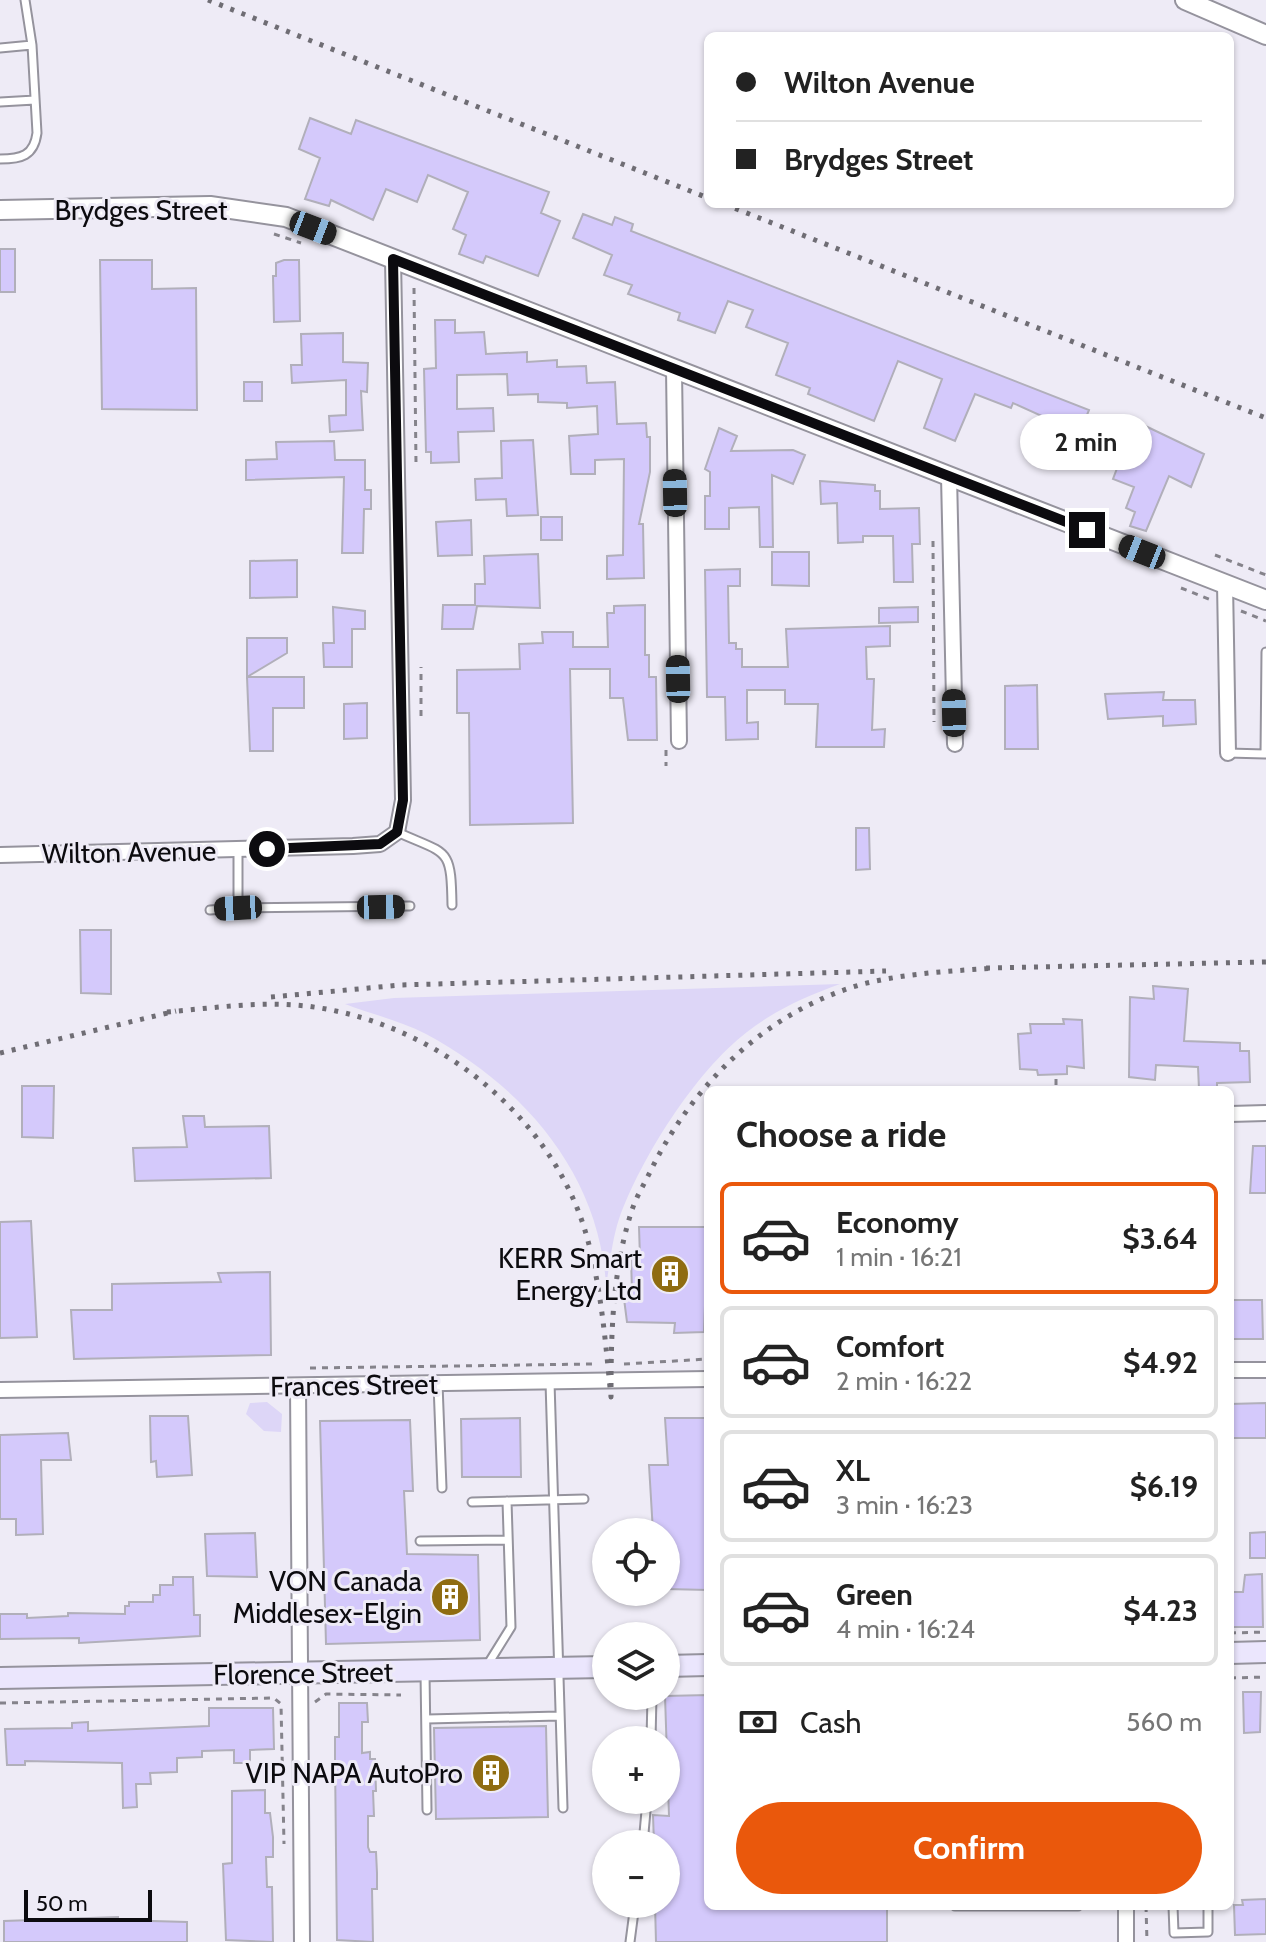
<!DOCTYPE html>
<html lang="en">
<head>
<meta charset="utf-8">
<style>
	:root { --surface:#fff; --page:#f6f6f6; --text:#222; --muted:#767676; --line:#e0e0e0; --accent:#ea580c }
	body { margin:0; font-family:Cabin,sans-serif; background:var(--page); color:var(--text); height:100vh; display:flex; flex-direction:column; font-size:30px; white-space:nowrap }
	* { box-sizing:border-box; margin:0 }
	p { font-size:26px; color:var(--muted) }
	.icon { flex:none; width:44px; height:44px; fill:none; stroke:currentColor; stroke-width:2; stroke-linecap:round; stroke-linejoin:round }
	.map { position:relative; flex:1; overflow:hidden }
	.side { position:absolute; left:704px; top:1086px; width:530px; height:824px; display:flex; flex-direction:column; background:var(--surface); border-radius:12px; box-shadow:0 2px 6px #0004 }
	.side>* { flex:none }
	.banner { position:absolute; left:704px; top:32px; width:530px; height:176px; border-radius:12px; box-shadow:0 2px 6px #0004; display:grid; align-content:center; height:176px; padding:0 32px; background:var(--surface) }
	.controls { position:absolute; left:592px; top:1518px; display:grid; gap:16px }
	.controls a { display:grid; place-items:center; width:88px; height:88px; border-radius:50%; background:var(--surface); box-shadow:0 2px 6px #0004; font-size:40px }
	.scale { position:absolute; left:24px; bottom:20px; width:128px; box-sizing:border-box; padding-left:8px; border:4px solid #0c0b0f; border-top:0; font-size:22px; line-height:28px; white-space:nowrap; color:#0c0b0f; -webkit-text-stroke:6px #eeebf6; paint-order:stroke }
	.end { position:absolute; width:36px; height:36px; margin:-18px; border:10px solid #0c0b0f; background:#fff; box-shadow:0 0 0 4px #fff }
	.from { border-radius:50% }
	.bubble { position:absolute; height:56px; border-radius:28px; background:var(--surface); box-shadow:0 2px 6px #0004; font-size:26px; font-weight:700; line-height:56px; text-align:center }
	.car { position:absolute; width:24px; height:48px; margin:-24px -12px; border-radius:10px; box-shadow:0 0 6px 2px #0007; background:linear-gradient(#222 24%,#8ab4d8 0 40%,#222 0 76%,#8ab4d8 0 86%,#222 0) }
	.banner b { display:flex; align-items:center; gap:28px; height:76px; font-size:30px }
	.banner b+b { border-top:2px solid var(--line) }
	.banner i { width:20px; height:20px; background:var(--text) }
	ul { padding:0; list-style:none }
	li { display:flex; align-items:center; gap:24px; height:112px; margin:0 16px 12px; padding:0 16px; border:4px solid var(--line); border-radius:12px }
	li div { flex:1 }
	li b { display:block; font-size:30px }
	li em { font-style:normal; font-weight:700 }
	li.current { border-color:var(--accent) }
	li>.icon { width:72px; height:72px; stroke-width:1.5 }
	h2 { padding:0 32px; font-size:36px; line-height:96px }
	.pay { display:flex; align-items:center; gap:20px; height:88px; padding:0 32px; font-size:30px }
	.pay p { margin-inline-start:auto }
	.cta { display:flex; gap:16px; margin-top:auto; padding:16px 32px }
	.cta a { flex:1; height:92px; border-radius:48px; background:var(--accent); color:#fff; font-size:32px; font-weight:700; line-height:92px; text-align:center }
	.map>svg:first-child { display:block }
	.green { fill:#ddd6f7 }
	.building { fill:#d4c9fb; stroke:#b1afba; stroke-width:2 }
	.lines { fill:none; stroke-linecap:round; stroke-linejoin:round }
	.service-casing { stroke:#95939d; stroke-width:11 }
	.minor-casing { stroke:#95939d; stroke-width:18 }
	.tertiary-casing { stroke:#95939d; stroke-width:22 }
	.secondary-casing { stroke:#95939d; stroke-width:24 }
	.path { stroke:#85838b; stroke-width:3; stroke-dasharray:6 6; stroke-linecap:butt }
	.service { stroke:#fff; stroke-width:7 }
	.minor { stroke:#fff; stroke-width:14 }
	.tertiary { stroke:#fff; stroke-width:18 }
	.secondary { stroke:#ebe6fd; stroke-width:20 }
	.rail { stroke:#6f6d74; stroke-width:5; stroke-dasharray:4 8; stroke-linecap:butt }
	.route { stroke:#0c0b0f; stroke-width:10 }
	.labels { text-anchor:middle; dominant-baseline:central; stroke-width:6; stroke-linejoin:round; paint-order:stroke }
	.street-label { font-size:28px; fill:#0c0b0f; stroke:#eeebf6 }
	.poi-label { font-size:28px; fill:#0c0b0f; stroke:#eeebf6; text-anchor:end }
</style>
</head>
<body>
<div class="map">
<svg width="1266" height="1942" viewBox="0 0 1266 1942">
	<rect width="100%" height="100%" fill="#eeebf6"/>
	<path class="green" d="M840,984C807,996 775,1010 747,1032C695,1072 641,1158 619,1219C612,1240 610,1264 606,1285C599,1173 523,1086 426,1034C401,1021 371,1014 345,1004L394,998Z
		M267,1402L282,1414L281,1432L264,1431L246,1414L250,1403Z"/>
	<path class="building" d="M310,118L351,134L356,120L549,192L541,213L560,221L538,276L486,256L483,263L459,254L466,235L453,229L468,192L428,175L417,202L386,189L373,220L331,200L329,206L305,199L320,158L299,149Z
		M583,214L612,225L615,217L633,224L631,231L1089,410L1072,452L1053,441L1055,436L1050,434L1053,421L1013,403L1011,408L975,394L955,441L924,428L942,379L898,361L874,421L808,394L810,388L776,375L788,343L746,327L753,310L728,301L715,333L678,320L680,313L628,294L632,285L604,275L612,255L573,238Z
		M0,249H15V292H0Z
		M100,260H152V289L196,288L197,410L102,409Z
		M284,260H299L300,321L274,322L273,276H276V263Z
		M435,320H455V333L484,332L486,354L527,352V362L557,360V367L586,366L587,383L615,382L617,424L646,423L647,437H650V472L639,524H643L644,578L607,579V556L623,555L624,459L595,460V474H571L569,436L598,434L597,406L567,408V403L538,402V394L508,395L507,374L457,375V409L493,408L494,431L458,432L459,462L431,463V452H426L424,369L436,368Z
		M343,333V362L368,363L367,392L361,391L363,430L330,432L329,416L346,415V380L292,383L291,365H302L301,334Z
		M244,382H262V401H244Z
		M1135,421L1204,454L1191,487L1169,476L1146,531L1130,526L1135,512L1126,508L1134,487L1113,479Z
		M719,428L737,436L731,451L793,450L805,455L793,484L772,475L773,547H760L759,507L729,508V529H705V496H710V472L705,469Z
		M533,440L538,515L507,516L506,499L476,500L475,479L502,478L501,441Z
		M334,441L335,460H365V490H371V509H364L363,553H342L344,477L246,480V460L277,459L276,442Z
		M820,481L875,485V491H880V509L919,508L920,544H912L913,582H894L893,536H863V542L838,543L837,503L821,504Z
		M541,517H562V540H541Z
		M471,520L472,555L438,556L436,522Z
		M772,552H809V586L772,585Z
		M538,554L540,608L477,606L473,629H442L443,605H475V584H485L484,556Z
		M297,560V597L250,598V561Z
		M740,569V586H728L729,643H736V649H742V667H788L786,629L890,626V646L866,647L867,679H874L872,730L885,729L884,747H816L818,704H785V690H747V723L758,722V739L726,740L725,697H707L705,570Z
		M645,605V655H649V677H656L657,740H628L623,698H610V669H570L573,823L470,825L469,713H457V670L520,669L519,644L543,643L542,632H573V647H608L607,613H614V606Z
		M333,607L365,611V629H352V667H324L323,643H334Z
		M918,607V622L879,623V608Z
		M247,638H287V653L247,677Z
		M247,677H304V708H273V751H250Z
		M1037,685L1038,749H1005V686Z
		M1164,692L1163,700H1195L1196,724L1163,726V716L1108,719L1105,694Z
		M367,703V738L344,739V704Z
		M856,828H869L870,869L856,870Z
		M80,930H111V994L81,993Z
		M1153,986L1188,989L1184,1041L1240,1043V1051H1249L1250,1082L1217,1083V1089H1199L1198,1067L1156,1065L1155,1080L1129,1077L1130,997L1154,999Z
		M1063,1019L1082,1020L1084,1068L1067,1066V1074L1038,1075L1037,1070L1020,1069L1018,1034L1031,1033L1030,1024H1064Z
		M22,1086H54L53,1138L22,1137Z
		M183,1116H204L205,1127L269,1126L271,1178L135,1181L133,1148L187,1147Z
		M1253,1146H1266V1193H1250Z
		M31,1221L37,1337L0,1338V1222Z
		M639,1227H708L704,1332L674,1333L675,1323L627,1322L623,1291H632L631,1258H640Z
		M270,1272L271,1355L74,1359L71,1310H112V1284L221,1282L218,1273Z
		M1230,1300H1262L1263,1339H1230Z
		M1266,1403V1438H1230V1404Z
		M150,1416H188L192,1475L157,1477L156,1461L151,1462Z
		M520,1418L521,1477H462L461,1419Z
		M665,1418H708V1590L666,1589V1532H653L649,1465H668Z
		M410,1420L413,1491H404L407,1554L478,1555L480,1640L326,1644L320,1421Z
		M68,1433L71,1460H41L43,1534L16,1535V1519H0V1435Z
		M1266,1532V1558H1250V1533Z
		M255,1533L257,1577L207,1576L205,1534Z
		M1262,1574L1263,1627H1230V1592H1243L1245,1575Z
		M173,1577H193L194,1615H200V1636L79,1643V1638L0,1639V1614H27V1618L68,1616V1613L125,1614V1606H129V1602H153V1595H160V1585H173Z
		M1243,1692H1261L1260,1732L1244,1733Z
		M708,1695V1906H887V1942H656L655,1904H666V1844H654L653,1815L669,1816L665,1696Z
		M339,1703H367L368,1722H362V1753L370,1752V1759H375L376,1791H373L374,1816H368V1847L370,1852H376L377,1873V1889H372L373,1942L337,1940L335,1759V1737H339Z
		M209,1708H273L274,1749L250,1750V1763H234V1750L202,1751V1757L177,1758V1772L150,1773L151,1784H136L137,1807L123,1808L122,1763L25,1761V1765H7L5,1729L72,1728V1723L88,1722V1731L209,1726Z
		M546,1726L548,1817L436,1819L434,1728Z
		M265,1790V1813H270L273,1837V1857H266L267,1887H272L273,1942L226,1940L223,1864L232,1863V1791Z
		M1266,1899V1934L1235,1935L1234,1905H1243L1242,1900Z
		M118,1917V1920L187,1922V1942H4V1921Z"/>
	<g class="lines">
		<defs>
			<path id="service" d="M25,0L32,45
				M0,48L32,45L37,133C34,156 21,159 0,159
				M0,102L35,100
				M1228,753L1265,754L1266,652
				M397,832C448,855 451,846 452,905
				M238,850V908L410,906
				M210,910L238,908
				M550,1382L563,1808
				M438,1384L442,1488
				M472,1502L584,1499
				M420,1541L508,1540
				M488,1664L511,1627L507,1501
				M425,1673L427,1810
				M427,1719L559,1716
				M651,1740L652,1696
				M643,1844L647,1800
				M955,1906H1078
				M1173,1906L1174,1933L1208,1932V1906
				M630,1942L635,1904"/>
			<path id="minor" d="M674,369L679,741
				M949,476L955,744
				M1225,584L1228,753
				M0,855L353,846L380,844L397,832L403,800L393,259
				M1230,1114L1266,1113
				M1230,1370H1266
				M298,1386L302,1942
				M0,1390L708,1379
				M1126,1906V1942"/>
			<path id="tertiary" d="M1185,0L1266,35
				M0,210L210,206L286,217L1266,600"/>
			<path id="secondary" d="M1230,1653L1266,1652
				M666,1666L708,1665
				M0,1678L606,1667"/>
		</defs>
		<use href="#service" class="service-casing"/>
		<use href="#minor" class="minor-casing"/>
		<use href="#tertiary" class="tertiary-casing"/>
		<use href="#secondary" class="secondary-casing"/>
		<path class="path" d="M274,234L301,243
			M414,288L416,464
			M933,541L934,722
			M1215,555L1266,575
			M1181,588L1211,600
			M1241,611L1266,621
			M421,716V667
			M666,750V766
			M1056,1079V1090
			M624,1364L708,1359
			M310,1368L594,1364
			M1230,1633L1266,1632
			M1230,1678L1266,1677
			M315,1702L326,1694L401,1695
			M0,1703L274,1698L281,1704L284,1844
			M1146,1906L1147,1942"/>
		<use href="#service" class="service"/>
		<use href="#minor" class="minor"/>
		<use href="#tertiary" class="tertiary"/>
		<use href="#secondary" class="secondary"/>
		<path class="rail" d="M208,0L708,198
			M724,204L1266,418
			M986,968L1266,962
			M271,997L401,985L886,971
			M167,1012C213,1008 260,1001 306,1006C427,1020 544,1107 583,1224C601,1280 605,1339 611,1397C611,1335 612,1271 632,1210C637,1195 646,1181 653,1166C696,1081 769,1010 863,984C907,973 952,971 996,968
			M0,1053L176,1011"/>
	</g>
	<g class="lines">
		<path class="route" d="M267,849L380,844L397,832L403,800L393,259L1087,530"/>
	</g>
	<defs>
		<symbol id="building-disc" viewBox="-11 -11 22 22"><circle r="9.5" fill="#8f6c11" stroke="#eeebf6"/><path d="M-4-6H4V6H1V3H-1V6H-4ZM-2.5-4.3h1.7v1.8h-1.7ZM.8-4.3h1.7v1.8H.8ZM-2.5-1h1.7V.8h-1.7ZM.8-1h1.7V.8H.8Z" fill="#fff"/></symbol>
	</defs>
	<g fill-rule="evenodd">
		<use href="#building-disc" x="648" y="1252" width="44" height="44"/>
		<use href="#building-disc" x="428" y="1575" width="44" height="44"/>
		<use href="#building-disc" x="469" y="1751" width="44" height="44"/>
	</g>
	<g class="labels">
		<g class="street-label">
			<text x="141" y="210">Brydges Street</text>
			<text transform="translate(129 852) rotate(-1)">Wilton Avenue</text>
			<text transform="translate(354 1385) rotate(-1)">Frances Street</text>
			<text transform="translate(303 1673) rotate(-1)">Florence Street</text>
		</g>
		<g class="poi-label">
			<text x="642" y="1258">KERR Smart<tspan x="642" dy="32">Energy Ltd</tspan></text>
			<text x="422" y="1581">VON Canada<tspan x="422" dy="32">Middlesex-Elgin</tspan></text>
			<text x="463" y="1773">VIP NAPA AutoPro</text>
		</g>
	</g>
</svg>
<div class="controls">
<a><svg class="icon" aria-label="locate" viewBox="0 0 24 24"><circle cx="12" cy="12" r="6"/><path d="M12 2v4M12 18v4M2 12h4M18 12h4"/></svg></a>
<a><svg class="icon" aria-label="layers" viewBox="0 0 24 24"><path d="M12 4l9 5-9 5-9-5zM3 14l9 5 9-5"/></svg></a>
<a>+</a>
<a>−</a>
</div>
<div class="scale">50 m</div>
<i class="end from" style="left:267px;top:849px"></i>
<i class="end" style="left:1087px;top:530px"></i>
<div class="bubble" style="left:1020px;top:414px;width:132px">2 min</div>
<i class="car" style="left:313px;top:228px;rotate:111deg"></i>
<i class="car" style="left:675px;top:493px;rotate:359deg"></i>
<i class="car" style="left:1142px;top:552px;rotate:292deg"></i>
<i class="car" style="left:678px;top:679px;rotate:359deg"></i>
<i class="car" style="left:954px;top:713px;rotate:359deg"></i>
<i class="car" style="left:381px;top:907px;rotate:89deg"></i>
<i class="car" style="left:238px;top:908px;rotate:267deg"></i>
<div class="banner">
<b><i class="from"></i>Wilton Avenue</b>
<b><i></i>Brydges Street</b>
</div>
<section class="side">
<h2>Choose a ride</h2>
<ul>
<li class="current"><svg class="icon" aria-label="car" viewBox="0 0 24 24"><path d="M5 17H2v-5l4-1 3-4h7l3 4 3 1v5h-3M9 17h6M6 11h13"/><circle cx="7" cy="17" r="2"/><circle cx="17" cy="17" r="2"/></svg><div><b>Economy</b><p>1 min · 16:21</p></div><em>$3.64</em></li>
<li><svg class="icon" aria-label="car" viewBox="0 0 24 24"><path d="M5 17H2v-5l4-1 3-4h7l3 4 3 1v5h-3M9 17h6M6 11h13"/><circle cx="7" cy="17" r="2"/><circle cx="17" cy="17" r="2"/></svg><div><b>Comfort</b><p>2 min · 16:22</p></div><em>$4.92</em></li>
<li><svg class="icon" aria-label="car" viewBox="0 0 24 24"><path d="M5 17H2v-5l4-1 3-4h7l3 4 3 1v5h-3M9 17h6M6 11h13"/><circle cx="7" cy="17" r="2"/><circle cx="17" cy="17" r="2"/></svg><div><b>XL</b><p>3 min · 16:23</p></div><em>$6.19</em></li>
<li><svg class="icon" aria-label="car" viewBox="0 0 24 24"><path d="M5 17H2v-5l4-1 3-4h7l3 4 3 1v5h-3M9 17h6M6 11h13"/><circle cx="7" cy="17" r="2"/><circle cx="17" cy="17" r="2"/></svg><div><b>Green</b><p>4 min · 16:24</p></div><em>$4.23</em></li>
</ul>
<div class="pay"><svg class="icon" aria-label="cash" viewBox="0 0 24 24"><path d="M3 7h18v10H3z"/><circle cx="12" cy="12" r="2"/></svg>Cash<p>560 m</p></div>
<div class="cta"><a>Confirm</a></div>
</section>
</div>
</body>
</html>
